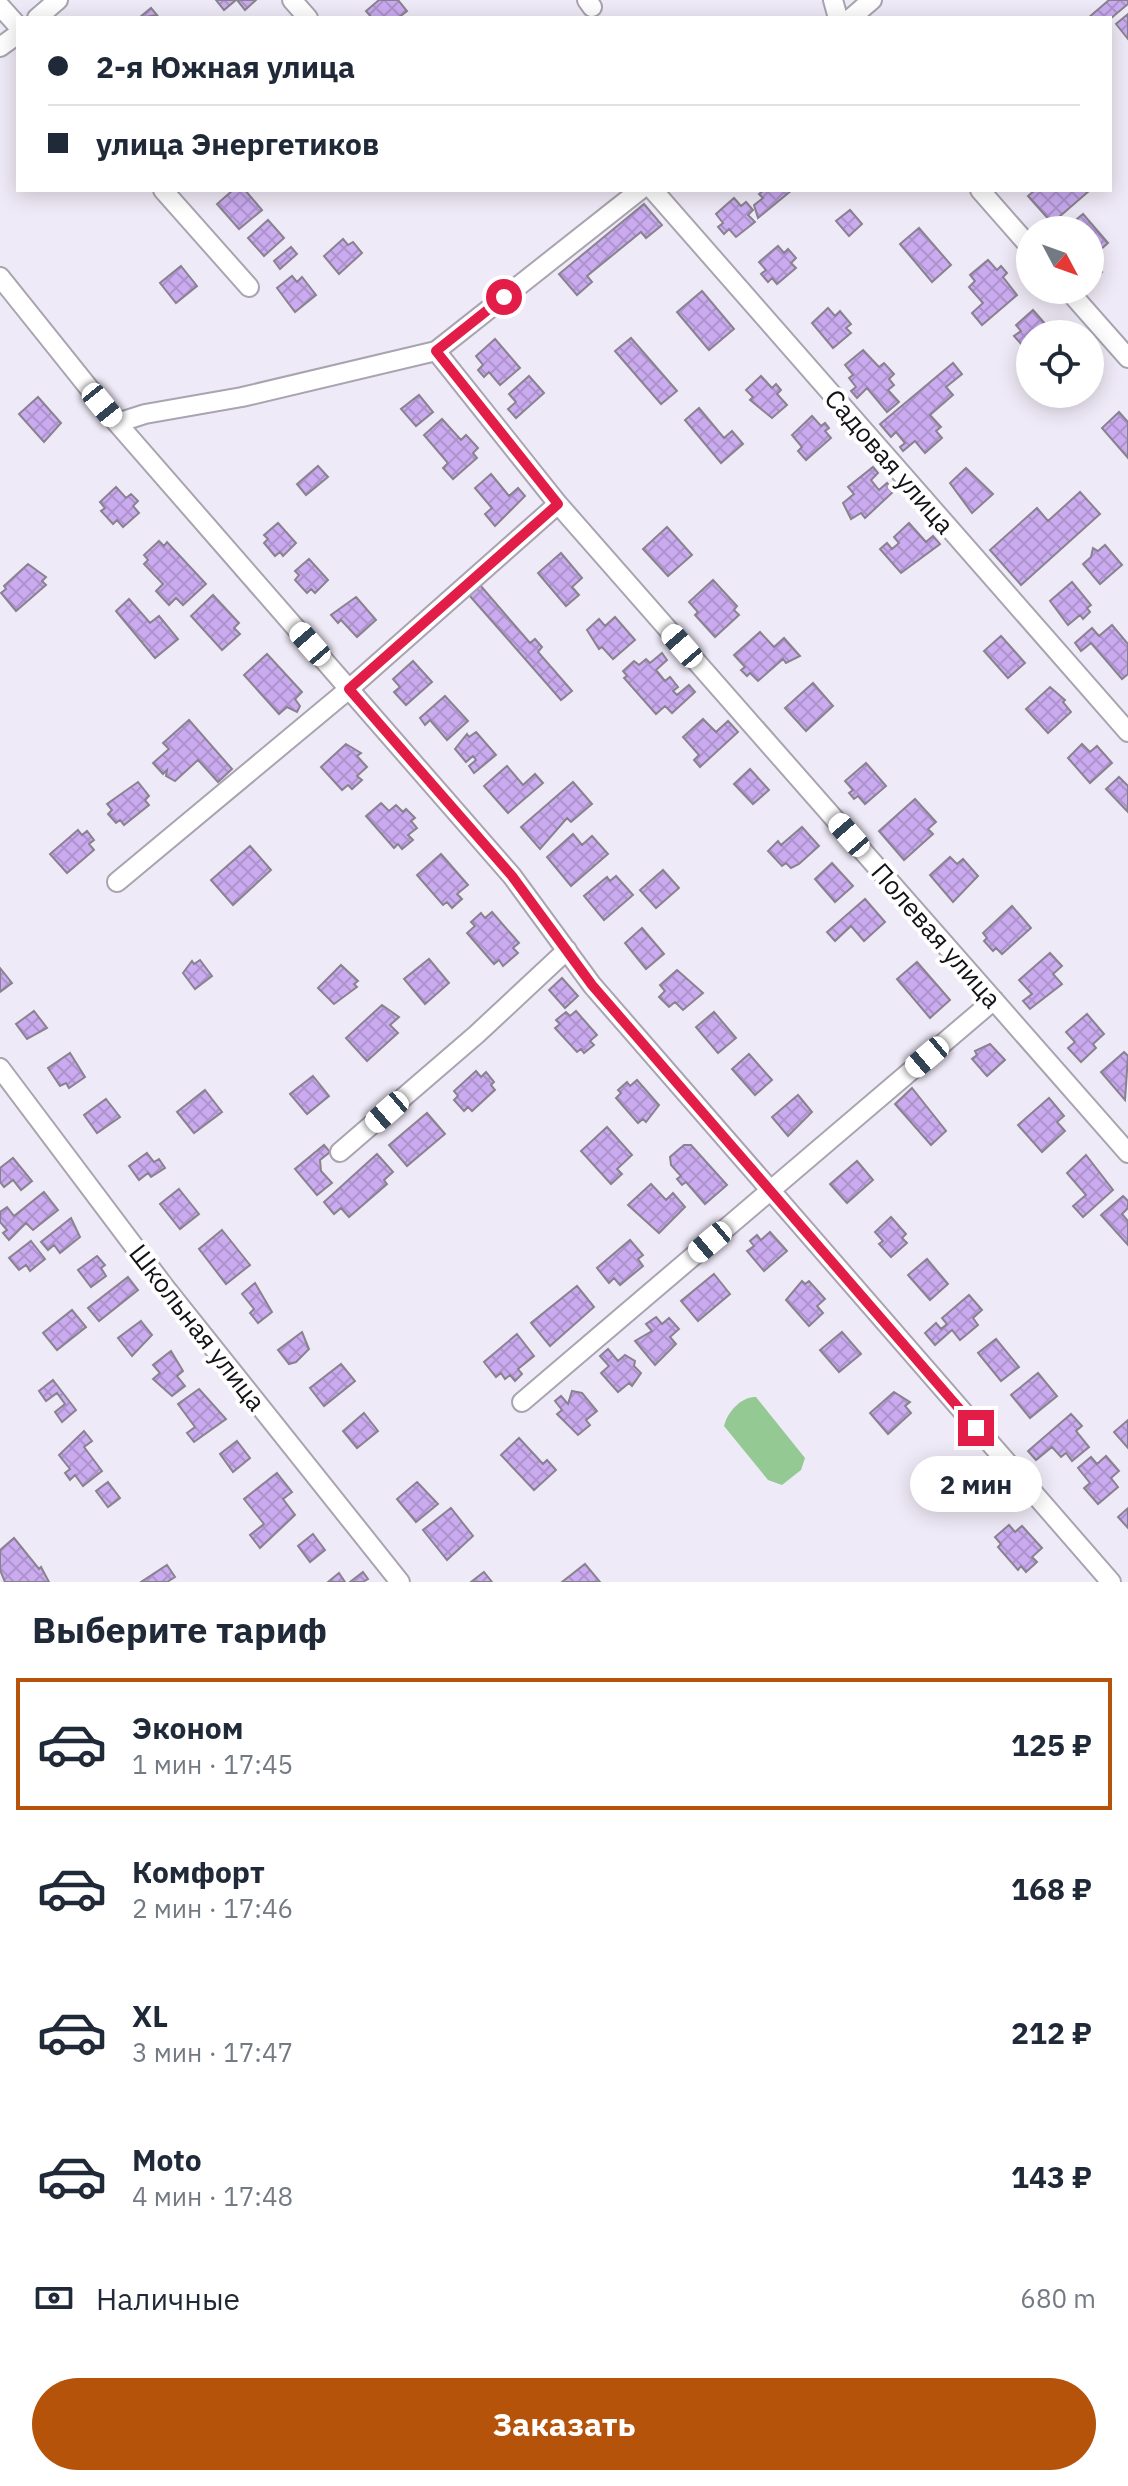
<!DOCTYPE html>
<html lang="ru">
<head>
<meta charset="utf-8">
<style>
	:root { --surface:#fff; --page:#f2f2f3; --text:#1f2937; --muted:#747a83; --line:#e0e1e3; --accent:#b45309 }
	body { margin:0; font-family:"IBM Plex Sans",sans-serif; background:var(--page); color:var(--text); height:100vh; display:flex; flex-direction:column; font-size:30px; white-space:nowrap }
	* { box-sizing:border-box; margin:0 }
	p { font-size:26px; color:var(--muted) }
	.icon { flex:none; width:44px; height:44px; fill:none; stroke:currentColor; stroke-width:2; stroke-linecap:round; stroke-linejoin:round }
	.map { position:relative; height:1582px; overflow:hidden }
	.side { display:flex; flex-direction:column; background:var(--surface); flex:1 }
	.side>* { flex:none }
	.hud { position:absolute; left:16px; top:16px; width:1096px; height:176px; border-radius:0px; box-shadow:0 4px 20px #0003; display:grid; align-content:center; height:176px; padding:0 32px; background:var(--surface) }
	.needle { width:52px; rotate:131deg }
	.tools { position:absolute; left:1016px; top:216px; display:grid; gap:16px }
	.tools a { display:grid; place-items:center; width:88px; height:88px; border-radius:50%; background:var(--surface); box-shadow:0 4px 20px #0003; font-size:40px }
	.end { position:absolute; width:36px; height:36px; margin:-18px; border:10px solid #e11d48; background:#fff; box-shadow:0 0 0 4px #fff }
	.from { border-radius:50% }
	.bubble { position:absolute; height:56px; border-radius:28px; background:var(--surface); box-shadow:0 4px 20px #0003; font-size:26px; font-weight:800; line-height:56px; text-align:center }
	.car { position:absolute; width:24px; height:48px; margin:-24px -12px; border-radius:10px; box-shadow:0 0 6px 2px #0007; background:linear-gradient(#fff 24%,#345 0 40%,#fff 0 76%,#345 0 86%,#fff 0) }
	.hud b { display:flex; align-items:center; gap:28px; height:76px; font-size:30px }
	.hud b+b { border-top:2px solid var(--line) }
	.hud i { width:20px; height:20px; background:var(--text) }
	ul { padding:0; list-style:none }
	li { display:flex; align-items:center; gap:24px; height:132px; margin:0 16px 12px; padding:0 16px; border:4px solid transparent; border-radius:0px }
	li div { flex:1 }
	li b { display:block; font-size:30px }
	li em { font-style:normal; font-weight:800 }
	li.selected { border-color:var(--accent) }
	li>.icon { width:72px; height:72px; stroke-width:1.5 }
	h2 { padding:0 32px; font-size:36px; line-height:96px }
	.pay { display:flex; align-items:center; gap:20px; height:88px; padding:0 32px; font-size:30px }
	.pay p { margin-inline-start:auto }
	.cta { display:flex; gap:16px; margin-top:auto; padding:16px 32px }
	.cta a { flex:1; height:92px; border-radius:48px; background:var(--accent); color:#fff; font-size:32px; font-weight:800; line-height:92px; text-align:center }
	.map>svg:first-child { display:block }
	.garden { fill:#95c994 }
	.building { fill:url(#building-cross-hatch); stroke:#88838e; stroke-width:2 }
	.lines { fill:none; stroke-linecap:round; stroke-linejoin:round }
	.minor-casing { stroke:#a9a4b0; stroke-width:22 }
	.minor { stroke:#fff; stroke-width:18 }
	.route { stroke:#e11d48; stroke-width:10 }
	.labels { text-anchor:middle; dominant-baseline:central; stroke-width:8; stroke-linejoin:round; paint-order:stroke }
	.street-label { font-size:26px; fill:#141217; stroke:#fff }
</style>
</head>
<body>
<div class="map">
<svg width="1128" height="1582" viewBox="0 0 1128 1582">
	<defs>
		<pattern id="building-cross-hatch" width="8" height="8" patternUnits="userSpaceOnUse" patternTransform="scale(2)"><rect width="8" height="8" fill="#caabf0"/><path d="M0 0l8 8M0 8l8-8" fill="none" stroke="#ad92cd"/></pattern>
	</defs>
	<rect width="100%" height="100%" fill="#efeaf7"/>
	<path class="garden" d="M756,1397L805,1458L801,1470L782,1485L768,1480L724,1426C727,1412 742,1396 756,1397Z"/>
	<path class="building" d="M216,0H236L224,10Z
		M237,0H256L245,10Z
		M379,0H398L407,11L398,18H372L366,11Z
		M1109,0H1128V4L1110,19L1088,18Z
		M151,8L157,15L139,18Z
		M1128,14V39L1116,24Z
		M233,190H245L262,210L239,229L217,204Z
		M764,190H792L758,218L754,205L763,198L759,194Z
		M1035,190H1088L1089,191L1052,223L1028,196Z
		M734,198L741,206L746,202L753,210L748,215L755,222L736,237L729,229L724,234L718,227L723,223L716,214Z
		M644,204L662,225L646,238L641,232L587,276L592,282L577,295L559,274Z
		M850,210L862,224L849,236L836,221Z
		M1083,214L1108,243L1090,259L1102,272L1093,280L1090,276V230H1064Z
		M268,220L284,238L264,256L248,238Z
		M919,228L951,265L932,282L900,244Z
		M343,239L348,245L353,242L362,253L339,274L324,256Z
		M778,246L784,253L788,249L796,258L791,263L796,268L777,284L772,278L768,282L761,274L766,270L759,262Z
		M291,247L297,254L280,269L274,261Z
		M988,260L997,270L1001,266L1007,273L1003,277L1017,295L982,325L972,313L983,303L969,287L975,281L970,275Z
		M181,266L197,286L176,303L160,283Z
		M292,276L297,282L302,277L316,295L295,312L277,288Z
		M702,291L734,329L709,350L677,312Z
		M828,308L835,316L840,311L851,324L846,328L851,333L833,348L812,323Z
		M1033,310L1054,334H1030V343L1024,347L1014,336L1021,331L1016,325Z
		M631,338L677,391L661,404L615,351Z
		M495,339L520,368L500,385L489,372L484,377L478,370L483,365L476,356Z
		M863,350L879,367L884,363L894,374L889,379L894,385L888,390L899,402L887,412L867,388L857,398L851,391L856,387L849,378L853,375L845,365Z
		M953,363L962,374L946,387L953,395L930,415L941,427L936,431L942,438L925,453L915,441L903,451L900,447L905,443L896,432L891,437L880,424Z
		M529,376L544,393L516,418L508,409L516,402L509,394Z
		M761,376L772,388L776,384L781,390L777,394L787,405L772,418L750,400L753,397L746,390Z
		M1066,394H1083L1073,403Z
		M419,395L433,412L416,426L401,409Z
		M38,397L61,423L44,442L19,414Z
		M699,408L724,438L732,431L743,444L721,463L685,420Z
		M1119,412L1128,422V458L1102,428Z
		M812,416L821,426L825,423L829,428L825,431L831,438L806,460L798,451L802,447L792,435Z
		M442,419L461,440L466,435L478,448L473,453L477,458L453,479L443,468L448,463L424,435Z
		M318,466L328,477L306,495L297,484Z
		M873,467L878,473L871,480L879,490L887,483L894,491L865,518L861,513L851,519L843,503L854,494L848,487Z
		M966,468L993,494L972,513L950,483Z
		M491,474L509,496L518,488L525,496L495,526L485,514L492,508L475,488Z
		M116,487L126,498L131,494L138,501L133,506L139,513L123,527L117,520L113,524L101,511L105,508L100,502Z
		M1080,492L1100,514L1021,585L990,550L1037,508L1048,521Z
		M278,523L296,543L283,556L280,552L275,556L264,543L268,539L264,535Z
		M909,523L926,542L933,536L940,544L901,573L880,549L887,543L892,549L899,543L894,537Z
		M667,527L692,555L668,576L643,549Z
		M159,541L164,546L167,542L206,584L183,605L176,598L169,605L156,591L163,584L144,564L148,560L144,555Z
		M1105,545L1122,565L1100,584L1083,564L1091,557L1093,548L1098,551Z
		M561,553L582,578L572,587L579,595L566,606L538,573Z
		M309,559L328,580L315,593L311,589L307,593L295,580L299,575L295,571Z
		M28,564L46,577L42,581L46,585L16,611L1,593L6,589L4,586Z
		M713,580L737,606L734,610L739,615L715,637L695,615L698,612L689,602Z
		M1072,582L1091,605L1087,608L1090,612L1083,619L1080,615L1068,625L1050,601Z
		M480,585L530,643L535,639L542,647L538,652L572,691L561,700L469,595Z
		M213,595L239,623L234,628L240,634L222,650L191,616Z
		M356,597L376,620L357,637L341,620L338,623L331,615Z
		M129,599L150,623L159,616L178,639L155,658L116,611Z
		M615,617L635,640L613,659L602,647L599,649L587,630L599,619L605,626Z
		M1112,625L1128,644V674L1122,679L1091,643L1081,651L1075,643L1092,628L1099,636Z
		M760,632L774,647L784,638L800,656L786,663L783,659L758,681L750,673L747,676L741,670L745,667L734,655Z
		M1001,636L1025,663L1008,678L984,651Z
		M662,653L667,660L656,670L665,681L670,677L678,687L673,691L677,695L689,685L695,692L672,713L665,706L656,714L624,678L627,676L623,671L634,661L639,665L646,659L650,663Z
		M267,654L302,692L295,699L300,706L297,712L287,707L279,714L244,675Z
		M413,661L432,682L406,705L394,692L400,687L393,679Z
		M813,683L833,706L806,731L785,708Z
		M1050,687L1065,700L1063,702L1071,712L1048,733L1026,709Z
		M445,696L468,721L447,740L430,720L425,725L420,718Z
		M703,719L716,732L728,721L738,732L700,767L694,760L699,755L683,737Z
		M189,720L232,769L218,782L198,760L175,781L166,776L167,770L163,774L153,763L169,749L163,743Z
		M476,732L496,755L474,773L469,766L476,760L473,756L466,762L455,749L467,734L469,737Z
		M346,744L361,753L357,756L367,767L357,776L362,780L352,789L348,785L342,790L321,767Z
		M1082,744L1090,752L1097,746L1112,763L1090,783L1068,758Z
		M866,763L886,786L865,804L858,796L854,799L849,793L853,790L845,781Z
		M507,766L523,785L535,774L543,783L508,813L484,786Z
		M750,769L769,790L753,804L734,784Z
		M1119,777L1128,786V812L1106,789Z
		M138,782L149,796L145,800L149,805L124,825L120,820L116,823L108,814L112,810L107,804Z
		M573,782L592,804L571,822L567,818L540,849L521,827Z
		M915,799L936,822L928,829L933,834L904,860L879,831Z
		M381,803L389,811L396,805L403,812L406,809L415,818L411,821L417,828L408,835L413,840L402,849L398,844L394,848L366,816Z
		M802,827L819,846L799,864L791,868L786,863L782,866L768,851L778,841L781,845Z
		M78,830L82,835L87,831L94,840L89,844L94,850L67,873L50,854Z
		M573,834L582,845L592,836L608,854L571,886L547,857Z
		M250,846L271,870L233,905L211,880Z
		M441,854L468,885L457,894L462,899L452,908L447,902L443,905L417,875Z
		M950,857L957,864L963,859L978,876L953,902L930,875Z
		M832,863L853,886L835,902L815,879Z
		M663,870L679,888L656,908L640,890Z
		M616,876L633,895L604,920L584,896L607,877L610,881Z
		M865,899L885,922L864,941L851,926L835,941L827,932Z
		M1012,906L1031,928L1002,954L996,948L993,951L984,941L987,938L983,933Z
		M492,912L519,943L513,948L518,953L503,966L499,960L494,964L467,933L475,926L471,922L481,913L485,918Z
		M642,928L664,954L646,969L625,943Z
		M1050,953L1062,966L1053,974L1062,984L1030,1009L1023,1001L1032,994L1019,980Z
		M429,959L449,983L425,1004L404,979Z
		M200,960L212,976L195,989L183,973L192,961L194,964Z
		M917,962L950,1000L930,1018L897,979Z
		M341,965L358,981L354,984L357,987L334,1004L318,988Z
		M0,968L12,983L0,992Z
		M677,970L703,993L683,1010L675,1002L669,1007L659,997L665,991L660,985Z
		M562,978L578,996L565,1008L549,990Z
		M382,1005L399,1017L390,1025L398,1033L367,1061L346,1038Z
		M34,1011L47,1028L27,1039L16,1024Z
		M576,1011L597,1035L590,1041L594,1045L584,1053L581,1049L577,1052L555,1028L560,1024L556,1020L566,1012L570,1016Z
		M714,1012L736,1038L718,1053L696,1027Z
		M1087,1014L1104,1034L1093,1044L1096,1048L1081,1062L1068,1048L1075,1042L1066,1032Z
		M990,1044L1005,1060L987,1076L972,1059L977,1055L975,1051Z
		M1124,1052L1128,1056L1125,1100L1101,1072Z
		M70,1053L85,1077L69,1088L66,1083L60,1086L48,1068Z
		M749,1054L772,1080L755,1095L732,1069Z
		M476,1071L481,1077L486,1072L494,1082L491,1085L495,1090L472,1111L468,1107L464,1111L454,1100L458,1096L454,1091Z
		M313,1076L329,1096L307,1114L290,1094Z
		M637,1080L659,1105L646,1122L643,1119L638,1123L616,1098L621,1093L618,1090L627,1082L630,1086Z
		M912,1088L946,1131L931,1145L895,1104Z
		M205,1090L222,1112L194,1133L177,1112Z
		M798,1095L812,1112L788,1136L772,1117Z
		M1049,1098L1064,1116L1057,1122L1065,1131L1042,1152L1018,1125Z
		M106,1099L120,1117L97,1133L84,1115Z
		M427,1113L445,1134L407,1166L389,1145Z
		M607,1127L632,1155L617,1169L622,1174L611,1184L581,1151Z
		M324,1145L330,1152L320,1160L321,1171L332,1183L317,1195L295,1169Z
		M684,1145H691L727,1185L705,1204L686,1182L682,1185L677,1179L681,1176L671,1165L670,1157Z
		M147,1153L154,1162L159,1159L165,1168L151,1177L148,1173L139,1180L129,1166Z
		M377,1154L393,1172L384,1180L387,1184L349,1217L341,1208L334,1214L324,1202Z
		M1086,1155L1113,1190L1083,1217L1073,1206L1086,1195L1067,1173Z
		M13,1158L32,1181L21,1190L13,1180L4,1187L0,1182V1168Z
		M857,1161L873,1180L847,1203L830,1184Z
		M651,1184L666,1200L673,1193L685,1207L659,1233L628,1205Z
		M179,1189L199,1214L180,1229L160,1204Z
		M44,1192L58,1210L33,1230L26,1223L9,1240L3,1233L7,1230L0,1222V1212L7,1207L14,1216Z
		M1123,1196L1128,1201V1208L1122,1214L1128,1221V1245L1101,1215Z
		M891,1217L906,1234L902,1238L907,1243L891,1257L879,1244L883,1241L875,1232Z
		M71,1218L80,1237L60,1253L54,1245L48,1250L41,1242Z
		M222,1230L250,1265L226,1284L199,1249Z
		M770,1232L787,1251L764,1271L747,1251L754,1246L750,1241L757,1235L761,1240Z
		M630,1240L643,1255L638,1259L643,1266L620,1285L614,1278L609,1283L597,1268Z
		M31,1241L45,1259L30,1271L26,1265L19,1270L9,1258Z
		M97,1256L105,1265L101,1268L106,1276L91,1287L78,1270Z
		M927,1259L948,1284L930,1300L908,1275Z
		M714,1274L730,1294L698,1321L681,1301Z
		M128,1277L138,1290L99,1321L88,1308Z
		M802,1281L805,1284L809,1281L825,1299L817,1306L823,1313L809,1326L786,1300Z
		M255,1283L272,1312L258,1323L250,1313L254,1309L242,1294Z
		M577,1286L594,1307L550,1346L531,1323Z
		M969,1295L982,1310L973,1318L978,1325L960,1340L952,1330L935,1345L925,1333L936,1323L941,1329L947,1324L942,1318Z
		M72,1310L86,1327L57,1350L43,1333Z
		M656,1317L662,1324L669,1318L679,1329L670,1337L676,1344L655,1365L635,1341L652,1331L646,1324Z
		M141,1321L152,1335L132,1356L118,1338Z
		M302,1332L309,1349L296,1362L289,1364L278,1350Z
		M842,1332L861,1354L839,1372L820,1350Z
		M517,1334L534,1356L518,1369L522,1374L515,1381L510,1375L505,1379L501,1373L496,1377L484,1362Z
		M996,1339L1019,1367L1001,1381L978,1353Z
		M608,1349L618,1361L625,1355L635,1361L634,1366L641,1373L632,1386L629,1383L618,1392L601,1373L609,1366L600,1356Z
		M171,1351L183,1371L177,1376L185,1386L172,1396L153,1379L160,1373L153,1365Z
		M341,1364L355,1381L324,1406L310,1388Z
		M1038,1373L1057,1396L1030,1418L1011,1395Z
		M53,1380L76,1410L62,1422L55,1412L65,1404L57,1393L46,1401L39,1391Z
		M199,1389L226,1419L194,1442L187,1433L195,1427L178,1404Z
		M572,1391L582,1393L597,1411L586,1420L590,1425L578,1435L557,1414L562,1410L555,1401L561,1396L568,1404Z
		M894,1392L910,1402L905,1406L911,1413L888,1434L870,1413Z
		M364,1413L378,1431L357,1448L343,1431Z
		M1071,1414L1082,1426L1076,1431L1089,1447L1072,1461L1066,1453L1061,1457L1052,1447L1036,1460L1028,1451Z
		M1128,1420V1448L1114,1432Z
		M84,1431L92,1441L84,1447L102,1471L83,1486L75,1475L70,1480L65,1473L70,1469L59,1455Z
		M519,1438L543,1464L547,1460L556,1470L534,1490L501,1455Z
		M237,1441L250,1458L233,1472L220,1454Z
		M1106,1456L1119,1471L1111,1478L1118,1487L1098,1504L1084,1488L1090,1483L1078,1468L1091,1457L1097,1464Z
		M277,1473L292,1492L283,1499L295,1515L260,1548L250,1535L264,1524L244,1499Z
		M108,1482L120,1498L108,1507L96,1491Z
		M417,1482L438,1504L416,1522L397,1499Z
		M451,1508L473,1536L447,1560L423,1530Z
		M1128,1508V1528L1118,1517Z
		M1009,1525L1015,1532L1022,1526L1042,1548L1032,1557L1037,1562L1026,1572L1021,1566L1018,1570L998,1547L1001,1544L995,1537Z
		M313,1534L325,1550L310,1562L298,1546Z
		M14,1538L39,1569L41,1567L49,1582H5L0,1570V1550Z
		M585,1564L600,1582H562Z
		M167,1565L175,1577L167,1582H141Z
		M363,1572L368,1579L363,1582H350Z
		M484,1572L492,1582H471Z
		M339,1573L345,1582H328Z"/>
	<g class="lines">
		<defs>
			<path id="minor" d="M292,0L308,18
				M587,0L592,7
				M833,0L838,18
				M0,6L18,26
				M37,18L58,0
				M851,18L872,0
				M0,47L18,34
				M163,190L249,287
				M653,190L1128,732
				M980,190L1030,247
				M0,277L117,423L512,876L592,985L1111,1582
				M1068,290L1128,358
				M436,351L558,504L1128,1153
				M117,423L145,414L242,397L436,351L640,190
				M117,882L349,689L558,504
				M0,1068L164,1286L400,1582
				M340,1152L477,1034L567,950
				M522,1402L994,1000"/>
		</defs>
		<use href="#minor" class="minor-casing"/>
		<use href="#minor" class="minor"/>
	</g>
	<g class="lines">
		<path class="route" d="M504,297L436,351L558,504L349,689L512,876L592,985L976,1428"/>
	</g>
	<g class="labels">
		<g class="street-label">
			<text transform="translate(890 461) rotate(49)">Садовая улица</text>
			<text transform="translate(937 935) rotate(49)">Полевая улица</text>
			<text transform="translate(198 1327) rotate(52)">Школьная улица</text>
		</g>
	</g>
</svg>
<div class="tools">
<a><svg class="needle" viewBox="-14 -14 28 28"><path d="M0-13l5 13h-10z" fill="#e53935"/><path d="M0 13l5-13h-10z" fill="#747a83"/></svg></a>
<a><svg class="icon" aria-label="locate" viewBox="0 0 24 24"><circle cx="12" cy="12" r="6"/><path d="M12 2v4M12 18v4M2 12h4M18 12h4"/></svg></a>
</div>
<i class="end from" style="left:504px;top:297px"></i>
<i class="end" style="left:976px;top:1428px"></i>
<div class="bubble" style="left:910px;top:1456px;width:132px">2 мин</div>
<i class="car" style="left:102px;top:405px;rotate:141deg"></i>
<i class="car" style="left:310px;top:644px;rotate:319deg"></i>
<i class="car" style="left:682px;top:646px;rotate:319deg"></i>
<i class="car" style="left:849px;top:835px;rotate:319deg"></i>
<i class="car" style="left:927px;top:1057px;rotate:230deg"></i>
<i class="car" style="left:387px;top:1112px;rotate:229deg"></i>
<i class="car" style="left:710px;top:1242px;rotate:230deg"></i>
<div class="hud">
<b><i class="from"></i>2-я Южная улица</b>
<b><i></i>улица Энергетиков</b>
</div>
</div>
<section class="side">
<h2>Выберите тариф</h2>
<ul>
<li class="selected"><svg class="icon" aria-label="car" viewBox="0 0 24 24"><path d="M5 17H2v-5l4-1 3-4h7l3 4 3 1v5h-3M9 17h6M6 11h13"/><circle cx="7" cy="17" r="2"/><circle cx="17" cy="17" r="2"/></svg><div><b>Эконом</b><p>1 мин · 17:45</p></div><em>125 ₽</em></li>
<li><svg class="icon" aria-label="car" viewBox="0 0 24 24"><path d="M5 17H2v-5l4-1 3-4h7l3 4 3 1v5h-3M9 17h6M6 11h13"/><circle cx="7" cy="17" r="2"/><circle cx="17" cy="17" r="2"/></svg><div><b>Комфорт</b><p>2 мин · 17:46</p></div><em>168 ₽</em></li>
<li><svg class="icon" aria-label="car" viewBox="0 0 24 24"><path d="M5 17H2v-5l4-1 3-4h7l3 4 3 1v5h-3M9 17h6M6 11h13"/><circle cx="7" cy="17" r="2"/><circle cx="17" cy="17" r="2"/></svg><div><b>XL</b><p>3 мин · 17:47</p></div><em>212 ₽</em></li>
<li><svg class="icon" aria-label="car" viewBox="0 0 24 24"><path d="M5 17H2v-5l4-1 3-4h7l3 4 3 1v5h-3M9 17h6M6 11h13"/><circle cx="7" cy="17" r="2"/><circle cx="17" cy="17" r="2"/></svg><div><b>Moto</b><p>4 мин · 17:48</p></div><em>143 ₽</em></li>
</ul>
<div class="pay"><svg class="icon" aria-label="cash" viewBox="0 0 24 24"><path d="M3 7h18v10H3z"/><circle cx="12" cy="12" r="2"/></svg>Наличные<p>680 m</p></div>
<div class="cta"><a>Заказать</a></div>
</section>
</body>
</html>
